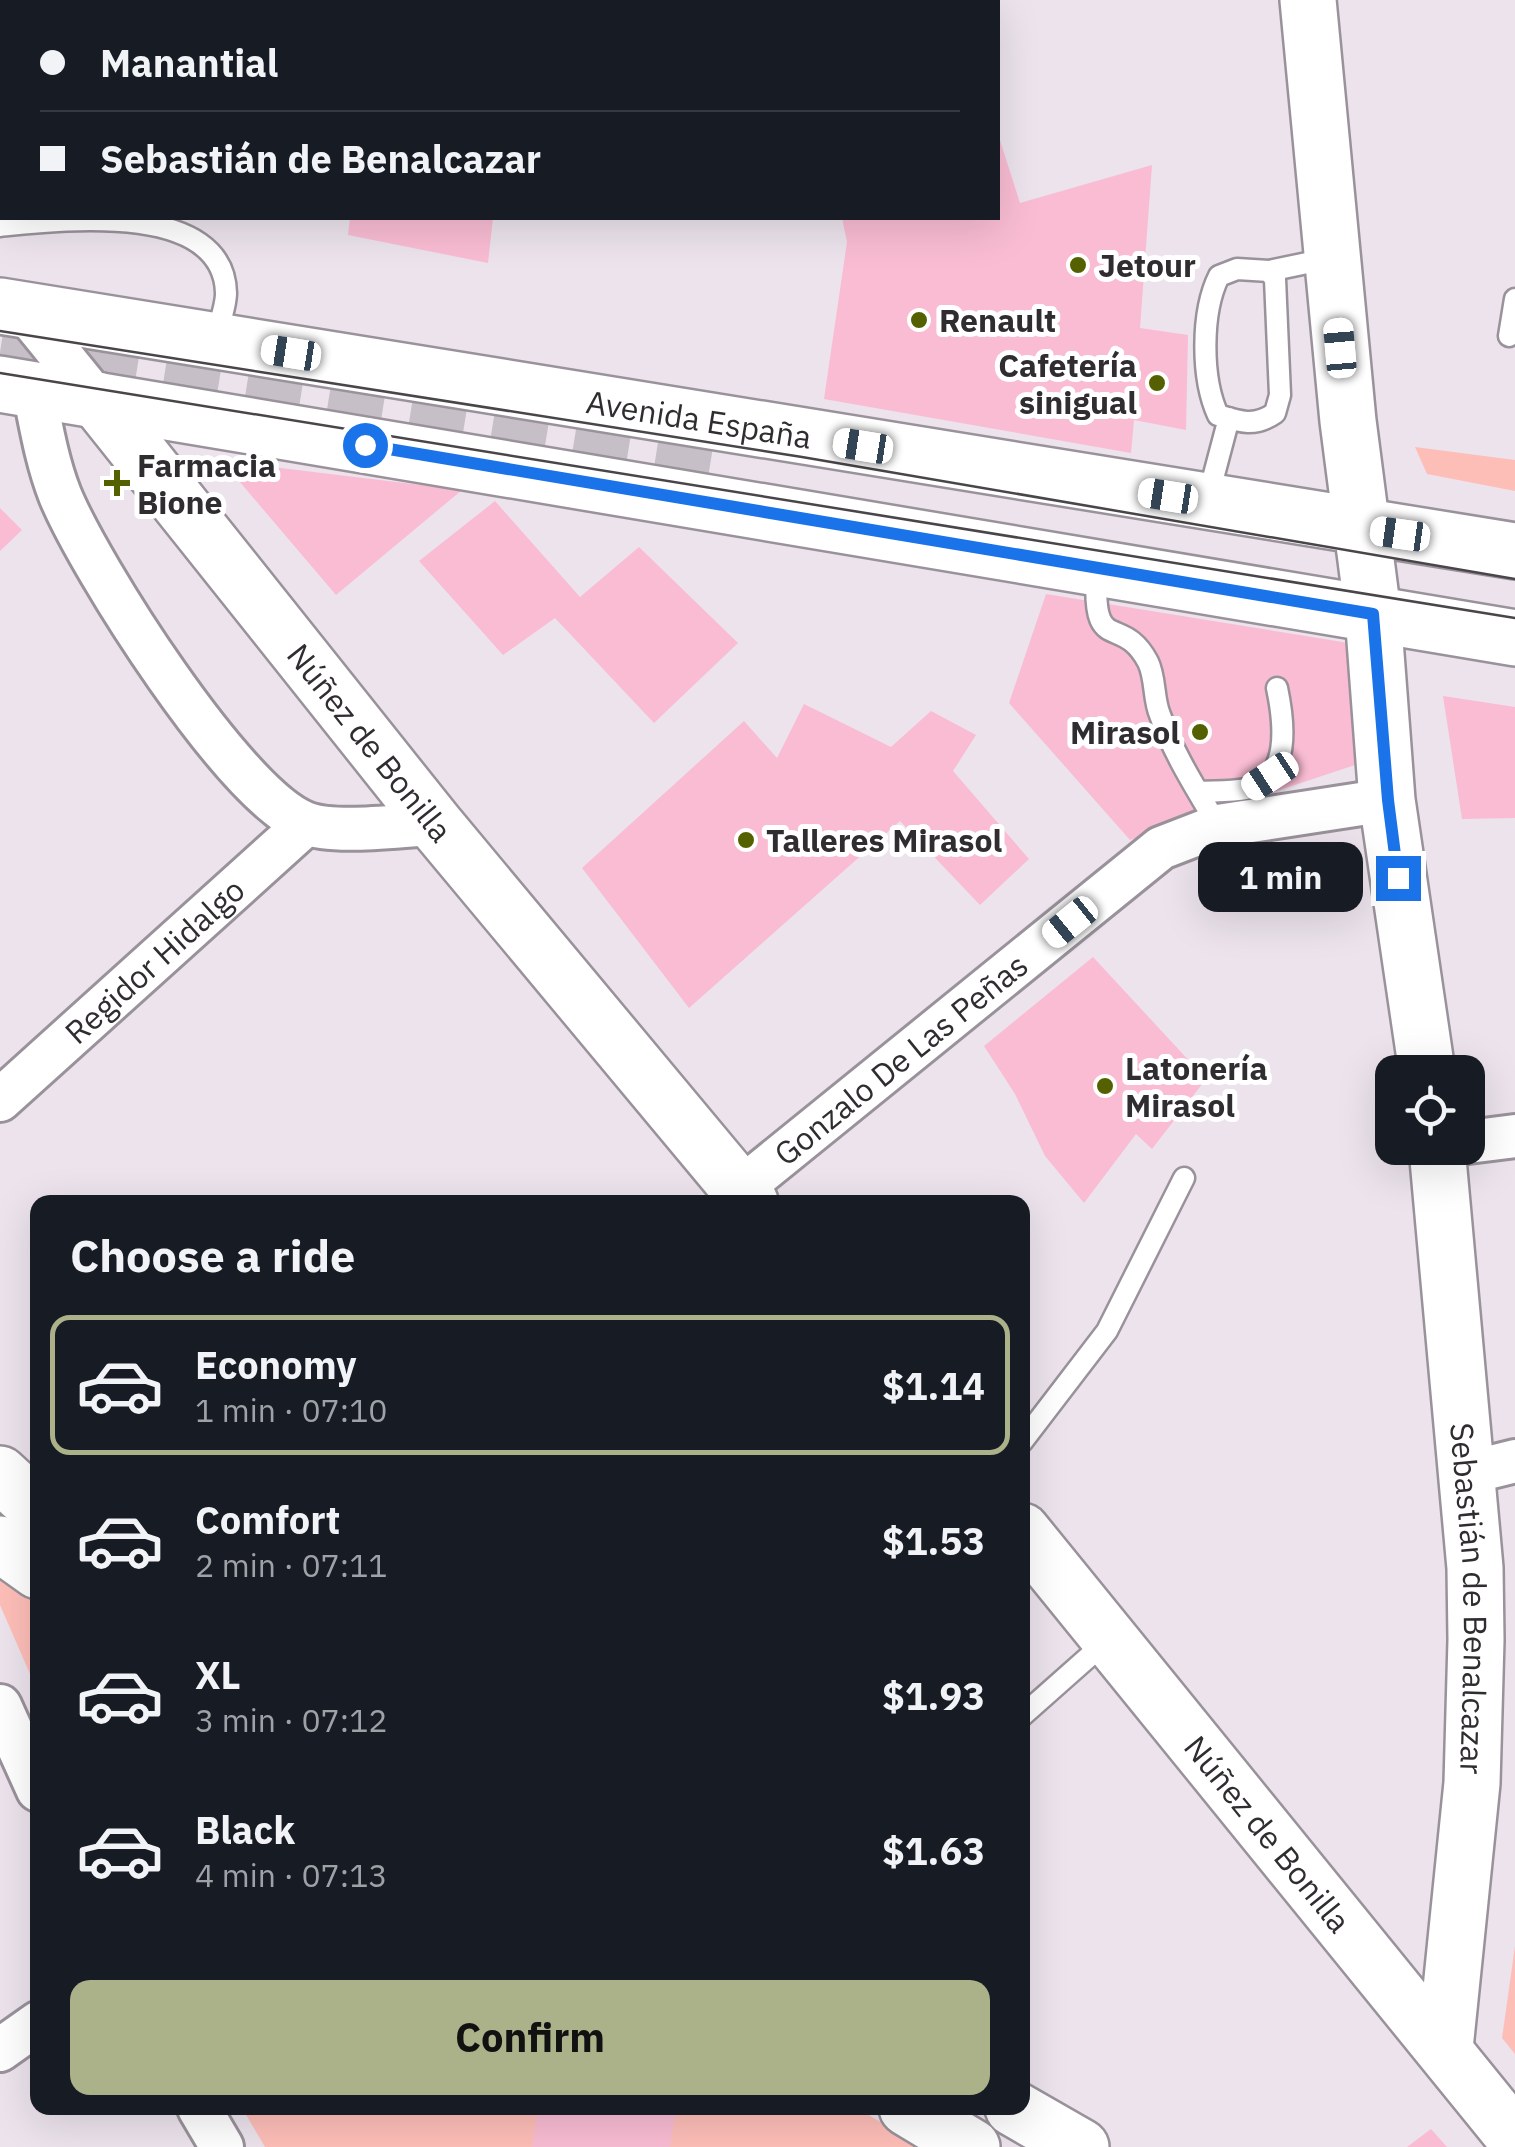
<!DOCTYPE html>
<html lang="en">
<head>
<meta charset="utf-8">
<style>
	:root { --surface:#171b24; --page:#242831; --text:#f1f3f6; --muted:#9ea1a6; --line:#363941; --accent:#abb188 }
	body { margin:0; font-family:"IBM Plex Sans",sans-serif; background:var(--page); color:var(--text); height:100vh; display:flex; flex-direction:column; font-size:38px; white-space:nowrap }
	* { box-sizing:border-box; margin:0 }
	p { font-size:32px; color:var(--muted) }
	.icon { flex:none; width:55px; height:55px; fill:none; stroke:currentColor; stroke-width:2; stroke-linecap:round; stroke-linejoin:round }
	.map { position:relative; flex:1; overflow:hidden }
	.drawer { position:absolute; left:30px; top:1195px; width:1000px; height:920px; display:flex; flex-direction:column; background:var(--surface); border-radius:20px; box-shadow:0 10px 40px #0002 }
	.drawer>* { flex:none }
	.guide { position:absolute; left:0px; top:0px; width:1000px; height:220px; box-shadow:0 10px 40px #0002; display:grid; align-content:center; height:220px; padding:0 40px; background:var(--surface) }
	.buttons { position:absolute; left:1375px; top:1055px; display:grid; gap:20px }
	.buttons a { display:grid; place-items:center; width:110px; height:110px; border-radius:20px; background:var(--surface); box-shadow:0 10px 40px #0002; font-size:50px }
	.end { position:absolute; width:45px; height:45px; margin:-22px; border:12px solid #1a73e8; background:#fff; box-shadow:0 0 0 5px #fff }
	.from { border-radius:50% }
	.bubble { position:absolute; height:70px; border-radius:20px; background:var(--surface); box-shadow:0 10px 40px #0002; font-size:32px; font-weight:700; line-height:70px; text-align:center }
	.car { position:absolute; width:30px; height:60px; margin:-30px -15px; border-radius:12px; box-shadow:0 0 8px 2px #0007; background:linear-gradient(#fff 24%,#345 0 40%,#fff 0 76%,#345 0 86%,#fff 0) }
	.guide b { display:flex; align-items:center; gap:35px; height:95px; font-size:38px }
	.guide b+b { border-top:2px solid var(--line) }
	.guide i { width:25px; height:25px; background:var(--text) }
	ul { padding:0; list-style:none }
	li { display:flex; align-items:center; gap:30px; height:140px; margin:0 20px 15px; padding:0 20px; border:5px solid transparent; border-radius:20px }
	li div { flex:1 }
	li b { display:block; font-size:38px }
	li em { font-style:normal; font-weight:700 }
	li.active { border-color:var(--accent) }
	li>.icon { width:90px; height:90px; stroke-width:1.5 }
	h2 { padding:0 40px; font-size:45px; line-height:120px }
	.primary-button { display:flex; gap:20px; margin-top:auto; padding:20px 40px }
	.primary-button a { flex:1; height:115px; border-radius:20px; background:var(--accent); color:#111; font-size:40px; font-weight:700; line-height:115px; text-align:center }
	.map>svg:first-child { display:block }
	.green { fill:#febeb8 }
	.building { fill:#f9bcd3 }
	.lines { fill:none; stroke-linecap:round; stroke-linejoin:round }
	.secondary-tunnel { stroke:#c6bfc7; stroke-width:55; stroke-dasharray:55 28; stroke-linecap:butt }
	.lane-casing { stroke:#9a929b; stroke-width:25 }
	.street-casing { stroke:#9a929b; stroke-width:48 }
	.secondary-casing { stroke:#9a929b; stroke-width:60 }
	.lane { stroke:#fff; stroke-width:20 }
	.street { stroke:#fff; stroke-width:42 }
	.secondary { stroke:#fff; stroke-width:55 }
	.tram { stroke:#494549; stroke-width:2.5 }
	.route { stroke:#1a73e8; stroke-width:12 }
	.poi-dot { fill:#556101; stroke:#fff; stroke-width:4 }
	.labels { text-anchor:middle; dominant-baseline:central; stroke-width:10; stroke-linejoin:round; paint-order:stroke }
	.poi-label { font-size:32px; font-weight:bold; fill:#302d30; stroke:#fff; text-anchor:start }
	.street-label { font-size:32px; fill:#302d30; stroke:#fff }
</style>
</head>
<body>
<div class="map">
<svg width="1515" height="2147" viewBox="0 0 1515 2147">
	<rect width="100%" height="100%" fill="#ece3ed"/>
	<path class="green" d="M1415,447L1515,460V491L1427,474Z
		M0,1569L37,1596V1690L0,1605Z
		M1515,1946V2054L1502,2038Z
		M242,2108H857L922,2147H265Z"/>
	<path class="building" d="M998,134L1020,203L1152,165L1140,328L1188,335L1186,430L1134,420L1131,453L824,399L847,242L842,218H998Z
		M350,218H493L488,263L348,235Z
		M222,461L462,490L336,595Z
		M495,501L580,597L639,547L738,643L654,723L555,618L503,655L419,561Z
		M0,508L22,530L0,551Z
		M1046,594L1355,644L1367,761L1130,840L1009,703Z
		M1443,696L1515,707V818L1462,819Z
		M804,704L891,747L931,711L976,735L953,771L1029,859L980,905L900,821L689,1008L582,868L744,721L777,758Z
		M1093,957L1206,1079L1152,1149L1136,1134L1084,1203L1045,1156L1015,1094L984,1046Z
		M538,2108H676L670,2147H532Z
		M1431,2129L1447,2147H1407Z"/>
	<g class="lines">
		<path class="secondary-tunnel" d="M0,352L732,469"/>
		<defs>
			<path id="lane" d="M0,226C59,220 224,200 226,293C226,307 219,325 215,338
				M1237,269L1269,271L1275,279L1280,395L1275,413C1255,427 1240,422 1218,415C1201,378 1201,312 1219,276Z
				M1269,271L1331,258
				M1509,336L1515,299
				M1207,501L1229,418
				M1097,570C1091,659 1121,611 1148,662C1156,678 1153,699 1160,715C1174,755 1197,790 1218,826
				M1198,792C1214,791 1230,792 1246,789C1292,781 1284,721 1277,688
				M1022,1442L1107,1331L1184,1178
				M1022,1716L1110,1638"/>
			<g id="street">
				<path d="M24,310L97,400"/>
				<path d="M34,391C41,426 47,462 60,495C90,568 234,795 305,823C336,835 401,825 435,824"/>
				<path id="s1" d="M0,1100L306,824"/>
				<path d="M1468,1142L1515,1136"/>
				<path id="s2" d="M739,1190L1161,848L1218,826L1387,800"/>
				<path d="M1463,1474L1515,1461"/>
				<path d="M0,1706L38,1790"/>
				<path d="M0,2050L38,2023"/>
				<path d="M199,2108L222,2147"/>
			</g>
			<g id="secondary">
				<path d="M1308,0L1348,421L1373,614L1387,800L1427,1072"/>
				<path id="s3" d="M0,306L1515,551"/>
				<path d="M0,384L1515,638"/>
				<path id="s4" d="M97,400L435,824L750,1202"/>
				<path id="s5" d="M1437,1148L1475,1568L1476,1640L1472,1783L1445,2048"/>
				<path d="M0,1474L38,1509"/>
				<path id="s6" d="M1022,1531L1515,2138"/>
				<path d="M0,1544L38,1571"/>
				<path d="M907,2108L972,2147"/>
				<path d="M1013,2108L1081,2147"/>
			</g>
		</defs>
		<use href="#lane" class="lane-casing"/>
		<use href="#street" class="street-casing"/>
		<use href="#secondary" class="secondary-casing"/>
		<use href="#lane" class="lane"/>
		<use href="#street" class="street"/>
		<use href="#secondary" class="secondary"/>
		<path class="tram" d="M0,331L802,457L1515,579
			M0,373L1515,618"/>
	</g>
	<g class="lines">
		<path class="route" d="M365,445L1373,614L1388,800L1398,878"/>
	</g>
	<g class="poi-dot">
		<circle cx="1078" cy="265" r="10"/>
		<circle cx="919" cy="320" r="10"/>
		<circle cx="1157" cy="383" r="10"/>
		<path d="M112 468h10v10h10v10h-10v10h-10v-10h-10v-10h10z"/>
		<circle cx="1200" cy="732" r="10"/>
		<circle cx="746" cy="840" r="10"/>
		<circle cx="1105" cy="1086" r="10"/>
	</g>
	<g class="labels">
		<g class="poi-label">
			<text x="1098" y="265">Jetour</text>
			<text x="939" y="320">Renault</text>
			<text x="1137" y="365" text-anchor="end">Cafetería<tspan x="1137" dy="37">sinigual</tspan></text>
			<text x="137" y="465">Farmacia<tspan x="137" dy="37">Bione</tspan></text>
			<text x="1180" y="732" text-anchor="end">Mirasol</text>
			<text x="766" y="840">Talleres Mirasol</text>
			<text x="1125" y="1068">Latonería<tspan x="1125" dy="37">Mirasol</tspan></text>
		</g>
		<g class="street-label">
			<text stroke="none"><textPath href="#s3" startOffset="708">Avenida España</textPath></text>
			<text stroke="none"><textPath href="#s4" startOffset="438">Núñez de Bonilla</textPath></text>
			<text stroke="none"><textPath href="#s1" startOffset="208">Regidor Hidalgo</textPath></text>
			<text stroke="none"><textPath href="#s2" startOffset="208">Gonzalo De Las Peñas</textPath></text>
			<text stroke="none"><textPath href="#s5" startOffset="452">Sebastián de Benalcazar</textPath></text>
			<text stroke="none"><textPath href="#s6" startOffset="390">Núñez de Bonilla</textPath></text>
		</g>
	</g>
</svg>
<div class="buttons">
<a><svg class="icon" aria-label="locate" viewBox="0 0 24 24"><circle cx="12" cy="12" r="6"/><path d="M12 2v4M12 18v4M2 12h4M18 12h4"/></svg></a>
</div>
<i class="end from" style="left:365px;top:445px"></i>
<i class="end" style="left:1398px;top:878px"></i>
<div class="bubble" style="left:1198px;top:842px;width:165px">1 min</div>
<i class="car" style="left:1340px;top:348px;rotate:355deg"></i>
<i class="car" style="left:291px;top:353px;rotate:279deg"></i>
<i class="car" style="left:863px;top:446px;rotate:279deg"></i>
<i class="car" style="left:1168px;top:496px;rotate:279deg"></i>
<i class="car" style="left:1400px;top:534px;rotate:278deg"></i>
<i class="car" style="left:1270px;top:776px;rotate:237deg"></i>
<i class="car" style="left:1070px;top:922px;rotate:231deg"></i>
<div class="guide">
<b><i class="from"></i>Manantial</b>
<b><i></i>Sebastián de Benalcazar</b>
</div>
<section class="drawer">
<h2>Choose a ride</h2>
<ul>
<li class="active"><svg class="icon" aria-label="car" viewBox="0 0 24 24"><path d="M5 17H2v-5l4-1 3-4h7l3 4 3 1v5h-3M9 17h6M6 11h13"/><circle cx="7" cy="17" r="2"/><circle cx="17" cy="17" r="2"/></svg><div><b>Economy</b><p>1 min · 07:10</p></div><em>$1.14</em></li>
<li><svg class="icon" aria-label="car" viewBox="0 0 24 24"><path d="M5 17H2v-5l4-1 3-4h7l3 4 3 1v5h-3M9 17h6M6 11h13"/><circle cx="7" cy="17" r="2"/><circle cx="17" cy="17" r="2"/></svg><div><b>Comfort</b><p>2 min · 07:11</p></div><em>$1.53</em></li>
<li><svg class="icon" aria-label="car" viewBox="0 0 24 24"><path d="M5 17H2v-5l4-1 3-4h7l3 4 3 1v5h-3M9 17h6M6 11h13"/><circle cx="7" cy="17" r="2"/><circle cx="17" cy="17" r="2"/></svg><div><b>XL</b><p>3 min · 07:12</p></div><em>$1.93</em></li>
<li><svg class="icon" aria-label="car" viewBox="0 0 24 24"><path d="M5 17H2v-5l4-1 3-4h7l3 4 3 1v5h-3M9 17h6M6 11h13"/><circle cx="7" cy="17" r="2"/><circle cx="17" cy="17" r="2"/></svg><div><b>Black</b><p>4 min · 07:13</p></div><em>$1.63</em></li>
</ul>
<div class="primary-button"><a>Confirm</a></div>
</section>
</div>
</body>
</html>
